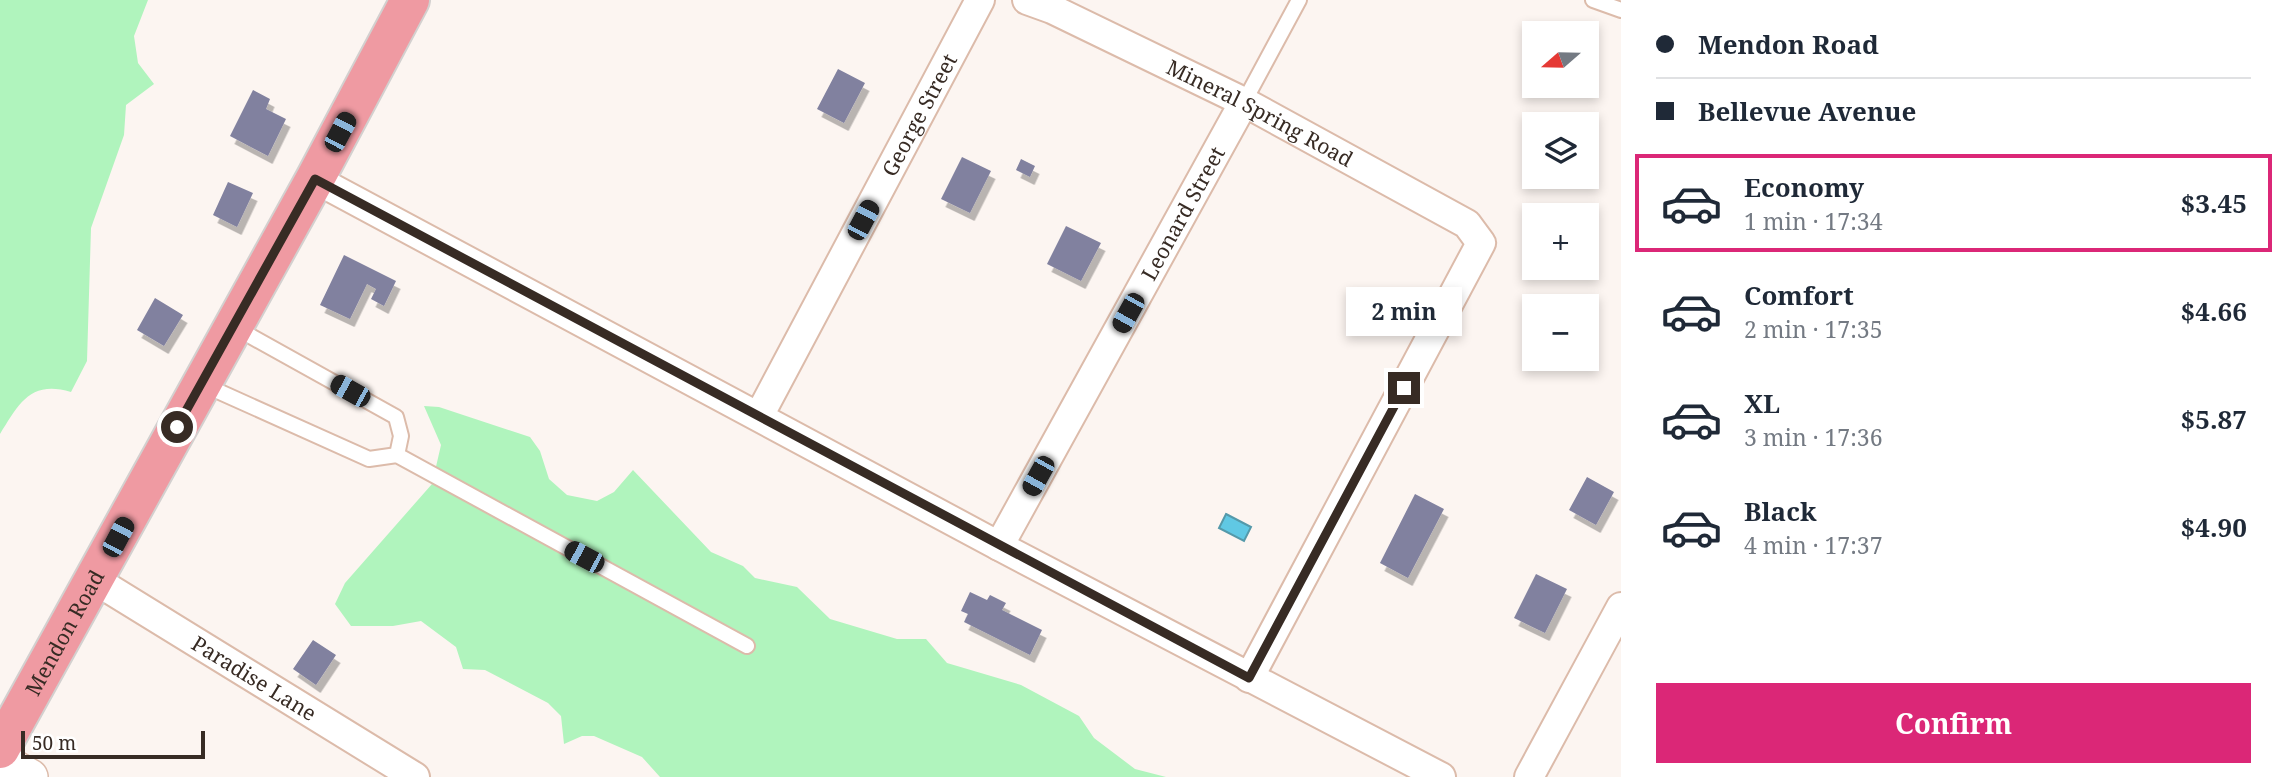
<!DOCTYPE html>
<html lang="en">
<head>
<meta charset="utf-8">
<style>
	:root { --surface:#fff; --page:#f6f6f7; --text:#1f2937; --muted:#747a83; --line:#e0e1e3; --accent:#db2777 }
	body { margin:0; font-family:"Noto Serif",serif; background:var(--page); color:var(--text); height:100vh; display:flex; flex-direction:column; font-size:26px; white-space:nowrap }
	* { box-sizing:border-box; margin:0 }
	p { font-size:23px; color:var(--muted) }
	.icon { flex:none; width:38px; height:38px; fill:none; stroke:currentColor; stroke-width:2; stroke-linecap:round; stroke-linejoin:round }
	.map { position:relative; flex:1; overflow:hidden }
	.details { display:flex; flex-direction:column; background:var(--surface); width:665px }
	.details>* { flex:none }
	.banner { display:grid; align-content:center; height:154px; padding:0 35px; background:var(--surface) }
	.needle { width:46px; rotate:250deg }
	.buttons { position:absolute; left:1522px; top:21px; display:grid; gap:14px }
	.buttons a { display:grid; place-items:center; width:77px; height:77px; border-radius:0px; background:var(--surface); box-shadow:0 4px 10px #0003; font-size:35px }
	.scale { position:absolute; left:21px; bottom:18px; width:184px; box-sizing:border-box; padding-left:7px; border:4px solid #372b24; border-top:0; font-size:19px; line-height:24px; white-space:nowrap; color:#372b24; -webkit-text-stroke:5px #fff; paint-order:stroke }
	.end { position:absolute; width:32px; height:32px; margin:-16px; border:9px solid #372b24; background:#fff; box-shadow:0 0 0 4px #fff }
	.from { border-radius:50% }
	.bubble { position:absolute; height:49px; border-radius:0px; background:var(--surface); box-shadow:0 4px 10px #0003; font-size:23px; font-weight:700; line-height:49px; text-align:center }
	.car { position:absolute; width:21px; height:42px; margin:-21px -10px; border-radius:9px; box-shadow:0 0 5px 2px #0007; background:linear-gradient(#222 24%,#8ab4d8 0 40%,#222 0 76%,#8ab4d8 0 86%,#222 0) }
	.banner b { display:flex; align-items:center; gap:24px; height:66px; font-size:26px }
	.banner b+b { border-top:2px solid var(--line) }
	.banner i { width:18px; height:18px; background:var(--text) }
	ul { padding:0; list-style:none }
	li { display:flex; align-items:center; gap:21px; height:98px; margin:0 14px 10px; padding:0 21px; border:4px solid transparent; border-radius:0px }
	li div { flex:1 }
	li b { display:block; font-size:26px }
	li em { font-style:normal; font-weight:700 }
	li.on { border-color:var(--accent) }
	li>.icon { width:63px; height:63px; stroke-width:1.5 }
	.action { display:flex; gap:14px; margin-top:auto; padding:14px 35px }
	.action a { flex:1; height:80px; border-radius:0px; background:var(--accent); color:#fff; font-size:28px; font-weight:700; line-height:80px; text-align:center }
	main { display:flex; flex:1; min-height:0 }
	.map>svg:first-child { display:block }
	.green { fill:#b0f4bd }
	.water { fill:#60c8e4; stroke:#5499aa; stroke-width:2 }
	.building { fill:#81819f; filter:url(#shadow) }
	.lines { fill:none; stroke-linecap:round; stroke-linejoin:round }
	.service-casing { stroke:#dcbbaa; stroke-width:18 }
	.minor-casing { stroke:#dcbbaa; stroke-width:32 }
	.tertiary-casing { stroke:#dcbbaa; stroke-width:38 }
	.primary-casing { stroke:#d3d0cf; stroke-width:42 }
	.service { stroke:#fff; stroke-width:14 }
	.minor { stroke:#fff; stroke-width:28 }
	.tertiary { stroke:#fff; stroke-width:35 }
	.primary { stroke:#ef9aa2; stroke-width:38 }
	.route { stroke:#372b24; stroke-width:9 }
	.labels { text-anchor:middle; dominant-baseline:central; stroke-width:5; stroke-linejoin:round; paint-order:stroke }
	.street-label { font-size:21px; fill:#372b24; stroke:#fff }
</style>
</head>
<body>
<main>
<div class="map">
<svg width="1621" height="777" viewBox="0 0 1621 777">
	<defs>
		<filter id="shadow"><feDropShadow dx="4.5" dy="8" stdDeviation="0" flood-color="#0004"/></filter>
	</defs>
	<rect width="100%" height="100%" fill="#fcf5f1"/>
	<path class="green" d="M0,0H148L134,36L138,63L154,84L126,105L124,135L91,228L87,361L71,392C30,380 19,404 0,434Z
		M424,406L439,407L530,437L540,451L549,479L567,495L597,501L614,492L633,470L711,552L743,566L755,578L797,587L830,619L897,639H926L947,663L1021,685L1079,716L1094,738L1135,769L1166,777H660L642,757L594,736H582L564,744L561,716L548,703L485,670L463,669L456,647L421,621L393,626H351L335,604L345,583L432,484L441,445Z"/>
	<path class="water" d="M1226,514L1251,527L1244,541L1219,528Z"/>
	<path class="building" d="M838,69L865,83L844,123L817,109Z
		M253,90L270,99L266,109L286,119L268,156L230,136Z
		M962,157L991,171L970,213L941,199Z
		M1021,159L1035,166L1030,177L1016,170Z
		M228,182L253,193L237,227L213,215Z
		M1066,226L1101,243L1081,281L1047,264Z
		M344,255L396,281L384,306L371,299L376,289L367,284L350,319L320,305Z
		M155,298L183,315L164,346L137,330Z
		M1587,477L1614,492L1596,525L1569,510Z
		M1415,494L1444,509L1408,578L1380,563Z
		M1536,574L1567,589L1545,633L1514,618Z
		M970,592L987,600L990,595L1006,603L1002,610L1042,630L1030,655L964,622L968,614L961,611Z
		M313,640L336,655L316,685L293,669Z"/>
	<g class="lines">
		<defs>
			<path id="service" d="M1593,0L1621,10
				M1244,102L1299,0
				M236,328L396,417L401,436L397,455
				M202,384L369,459L397,455L747,646"/>
			<g id="minor">
				<path id="s1" d="M1027,0L1052,9L1244,102L1467,224L1481,243L1249,678"/>
				<path d="M315,179L999,546L1441,777"/>
				<path id="s2" d="M759,416L980,0"/>
				<path id="s3" d="M999,546L1244,102"/>
				<path id="s4" d="M95,580L415,777"/>
				<path d="M1529,777L1621,607"/>
			</g>
			<path id="tertiary" d="M0,760L30,777"/>
			<g id="primary">
				<path id="s5" d="M0,749L315,179L410,0"/>
			</g>
		</defs>
		<use href="#service" class="service-casing"/>
		<use href="#minor" class="minor-casing"/>
		<use href="#tertiary" class="tertiary-casing"/>
		<use href="#primary" class="primary-casing"/>
		<use href="#service" class="service"/>
		<use href="#minor" class="minor"/>
		<use href="#tertiary" class="tertiary"/>
		<use href="#primary" class="primary"/>
	</g>
	<g class="lines">
		<path class="route" d="M177,427L315,179L1249,678L1404,388"/>
	</g>
	<g class="labels">
		<g class="street-label">
			<text stroke="none"><textPath href="#s1" startOffset="259">Mineral Spring Road</textPath></text>
			<text stroke="none"><textPath href="#s2" startOffset="341">George Street</textPath></text>
			<text stroke="none"><textPath href="#s3" startOffset="380">Leonard Street</textPath></text>
			<text stroke="none"><textPath href="#s5" startOffset="133">Mendon Road</textPath></text>
			<text stroke="none"><textPath href="#s4" startOffset="187">Paradise Lane</textPath></text>
		</g>
	</g>
</svg>
<div class="buttons">
<a><svg class="needle" viewBox="-14 -14 28 28"><path d="M0-13l5 13h-10z" fill="#e53935"/><path d="M0 13l5-13h-10z" fill="#747a83"/></svg></a>
<a><svg class="icon" aria-label="layers" viewBox="0 0 24 24"><path d="M12 4l9 5-9 5-9-5zM3 14l9 5 9-5"/></svg></a>
<a>+</a>
<a>−</a>
</div>
<div class="scale">50 m</div>
<i class="end from" style="left:177px;top:427px"></i>
<i class="end" style="left:1404px;top:388px"></i>
<div class="bubble" style="left:1346px;top:287px;width:116px">2 min</div>
<i class="car" style="left:340px;top:132px;rotate:28deg"></i>
<i class="car" style="left:863px;top:220px;rotate:28deg"></i>
<i class="car" style="left:1128px;top:313px;rotate:209deg"></i>
<i class="car" style="left:350px;top:391px;rotate:299deg"></i>
<i class="car" style="left:1038px;top:476px;rotate:209deg"></i>
<i class="car" style="left:118px;top:537px;rotate:28deg"></i>
<i class="car" style="left:584px;top:557px;rotate:298deg"></i>
</div>
<section class="details">
<div class="banner">
<b><i class="from"></i>Mendon Road</b>
<b><i></i>Bellevue Avenue</b>
</div>
<ul>
<li class="on"><svg class="icon" aria-label="car" viewBox="0 0 24 24"><path d="M5 17H2v-5l4-1 3-4h7l3 4 3 1v5h-3M9 17h6M6 11h13"/><circle cx="7" cy="17" r="2"/><circle cx="17" cy="17" r="2"/></svg><div><b>Economy</b><p>1 min · 17:34</p></div><em>$3.45</em></li>
<li><svg class="icon" aria-label="car" viewBox="0 0 24 24"><path d="M5 17H2v-5l4-1 3-4h7l3 4 3 1v5h-3M9 17h6M6 11h13"/><circle cx="7" cy="17" r="2"/><circle cx="17" cy="17" r="2"/></svg><div><b>Comfort</b><p>2 min · 17:35</p></div><em>$4.66</em></li>
<li><svg class="icon" aria-label="car" viewBox="0 0 24 24"><path d="M5 17H2v-5l4-1 3-4h7l3 4 3 1v5h-3M9 17h6M6 11h13"/><circle cx="7" cy="17" r="2"/><circle cx="17" cy="17" r="2"/></svg><div><b>XL</b><p>3 min · 17:36</p></div><em>$5.87</em></li>
<li><svg class="icon" aria-label="car" viewBox="0 0 24 24"><path d="M5 17H2v-5l4-1 3-4h7l3 4 3 1v5h-3M9 17h6M6 11h13"/><circle cx="7" cy="17" r="2"/><circle cx="17" cy="17" r="2"/></svg><div><b>Black</b><p>4 min · 17:37</p></div><em>$4.90</em></li>
</ul>
<div class="action"><a>Confirm</a></div>
</section>
</main>
</body>
</html>
